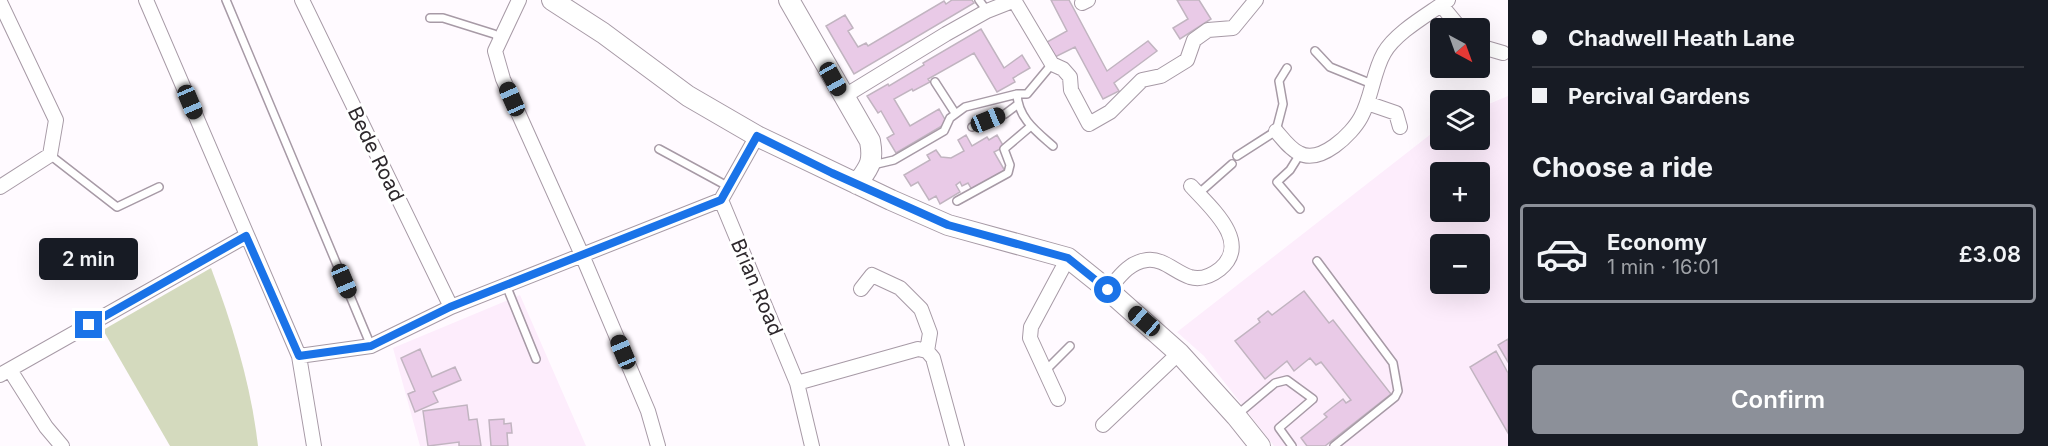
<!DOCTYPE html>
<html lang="en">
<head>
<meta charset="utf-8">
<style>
	:root { --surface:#171b24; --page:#242831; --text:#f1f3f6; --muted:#9ea1a6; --line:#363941; --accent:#8c9099 }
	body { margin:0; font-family:Inter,sans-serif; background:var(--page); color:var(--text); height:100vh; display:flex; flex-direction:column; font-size:22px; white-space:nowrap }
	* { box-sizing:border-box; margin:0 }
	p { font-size:20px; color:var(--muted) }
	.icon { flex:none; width:33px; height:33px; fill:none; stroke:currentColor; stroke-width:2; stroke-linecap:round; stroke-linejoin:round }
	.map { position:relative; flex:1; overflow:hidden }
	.details { display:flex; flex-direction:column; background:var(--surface); width:540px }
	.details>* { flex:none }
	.hud { display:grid; align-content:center; height:132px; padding:0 24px; background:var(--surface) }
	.needle { width:39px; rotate:139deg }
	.buttons { position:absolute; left:1430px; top:18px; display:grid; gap:12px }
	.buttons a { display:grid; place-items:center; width:60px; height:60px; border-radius:6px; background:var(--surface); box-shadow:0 6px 24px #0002; font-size:30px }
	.end { position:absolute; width:27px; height:27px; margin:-14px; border:8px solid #1a73e8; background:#fff; box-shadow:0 0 0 3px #fff }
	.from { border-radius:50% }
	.bubble { position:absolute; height:42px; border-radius:6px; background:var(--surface); box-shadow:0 6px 24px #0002; font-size:20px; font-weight:600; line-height:42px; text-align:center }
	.car { position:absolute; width:18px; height:36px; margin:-18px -9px; border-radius:8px; box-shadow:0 0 4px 2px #0007; background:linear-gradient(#222 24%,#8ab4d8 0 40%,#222 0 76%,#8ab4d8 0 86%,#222 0) }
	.hud b { display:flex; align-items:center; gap:21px; height:57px; font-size:22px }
	.hud b+b { border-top:2px solid var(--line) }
	.hud i { width:15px; height:15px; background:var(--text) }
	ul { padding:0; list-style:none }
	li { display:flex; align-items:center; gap:18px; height:99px; margin:0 12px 9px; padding:0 12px; border:3px solid transparent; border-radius:6px }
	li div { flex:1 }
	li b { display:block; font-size:22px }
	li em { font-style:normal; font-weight:600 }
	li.on { border-color:var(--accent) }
	li>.icon { width:54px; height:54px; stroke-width:1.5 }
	h2 { padding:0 24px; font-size:27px; line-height:72px }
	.action { display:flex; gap:12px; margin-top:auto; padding:12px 24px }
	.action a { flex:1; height:69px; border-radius:6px; background:var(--accent); color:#fff; font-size:24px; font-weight:600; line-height:69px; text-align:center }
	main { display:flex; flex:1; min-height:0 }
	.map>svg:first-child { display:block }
	.built { fill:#fdedfc; fill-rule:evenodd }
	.green { fill:#d4dabe }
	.building { fill:#e9cae7; stroke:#c1b4c0; stroke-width:1.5 }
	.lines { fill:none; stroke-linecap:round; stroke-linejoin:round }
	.lane-casing { stroke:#a79aa6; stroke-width:10 }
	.street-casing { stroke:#a79aa6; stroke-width:16 }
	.secondary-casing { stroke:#a79aa6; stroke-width:22 }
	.lane { stroke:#fff; stroke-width:7 }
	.street { stroke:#fff; stroke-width:14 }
	.secondary { stroke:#fff; stroke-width:20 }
	.route { stroke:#1a73e8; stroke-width:8 }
	.labels { text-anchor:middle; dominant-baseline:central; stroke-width:6; stroke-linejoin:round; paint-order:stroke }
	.street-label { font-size:20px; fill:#2d282c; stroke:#fff }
</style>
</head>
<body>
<main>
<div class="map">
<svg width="1508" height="446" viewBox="0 0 1508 446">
	<rect width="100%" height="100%" fill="#fffaff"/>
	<path class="built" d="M1508,96V446H1274L1204,356L1177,332L1440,127V140H1479V108ZM1440,172H1479V212H1440ZM1440,244H1479V284H1440Z
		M520,295L586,446H420L393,348Z"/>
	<path class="green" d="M211,268C233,326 251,385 258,446H170L103,330Z"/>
	<path class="building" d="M952,0H972L974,3L854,74L826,26L845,15L853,28L848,31L858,47L866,43L868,46L944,1L946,4Z
		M1051,0H1069L1107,71L1148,41L1157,51L1114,83L1119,91L1103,99L1075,47L1055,57L1047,42L1067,31Z
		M1177,0H1199L1211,19L1180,39L1173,28L1188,19Z
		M981,29L1004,68L1022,55L1030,68L1013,78L1015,82L997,92L974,53L928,79L930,82L913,91L912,89L894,99L910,126L939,109L947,123L896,153L887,138L894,134L881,111L878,113L867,96L888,84L889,86L924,65L923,63Z
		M966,135L972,146L987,137L989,140L997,135L1004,147L994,152L1005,171L972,190L968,183L962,186L960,182L956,185L960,192L940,204L936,196L929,200L918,182L911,186L904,175L930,160L927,155L936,150L941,157L951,158L964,151L958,140Z
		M1304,291L1329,323L1333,320L1391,394L1325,446H1307L1301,438L1327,417L1324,414L1343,399L1346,403L1351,400L1321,362L1316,365L1310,358L1294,371L1287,361L1265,379L1235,341L1260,322L1258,319L1268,311L1272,315Z
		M1508,339V362L1498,345Z
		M420,349L432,377L455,367L461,380L433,392L438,402L415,412L408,394L415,391L401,358Z
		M1496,351L1508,373V433L1470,367Z
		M467,405L469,420L477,419L481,446H459V442L428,446L423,411Z
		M504,419V424L511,423L512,433H507L508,446H491L489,420Z"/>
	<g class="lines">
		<defs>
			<path id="lane" d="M226,0L371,346
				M979,0L987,11
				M430,18H443L494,34L501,39
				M1315,51L1330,67L1372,84
				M1052,64L1027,94H1017C1018,118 1036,131 1053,146
				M935,82L955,113
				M972,127L1005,114L1017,105
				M659,149L729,187
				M1300,154L1290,170L1277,182L1300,209
				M50,155L117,207L159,187
				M1237,156L1276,131L1283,104L1279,81L1287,68
				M873,165L894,160L944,131L950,118L965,107L1017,94
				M1198,194L1232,164
				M957,201L1008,173L1010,165L1004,149L1031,126
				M1317,261L1393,363L1398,391L1395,397L1334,446
				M506,285L536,359
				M1045,371L1070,346
				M1238,414L1275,383L1287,380L1313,399L1279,428L1292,446"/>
			<path id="street" d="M146,0L299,356L314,446
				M302,0L451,307
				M519,0L495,51L503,79L582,255L648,411L658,446
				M1014,0L1052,64L1063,69L1070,77L1071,90L1089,124L1110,112L1142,80L1161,76L1187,60L1194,40L1208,30L1233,28L1256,0
				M0,2L56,120L50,155L0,187
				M1082,3L1088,0
				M1441,5L1460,28
				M1479,46L1503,53
				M843,97L946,34L987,11L1015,0
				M1367,103L1396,113L1400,127
				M1276,131C1283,139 1290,149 1299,153C1320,165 1352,134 1361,117C1372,97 1373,72 1384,53C1396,32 1429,14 1448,0
				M757,136L721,200L797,383L812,446
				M861,289L872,275L900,288L921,309L930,333L927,351
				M1108,290C1119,277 1129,262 1147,260C1163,258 1175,272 1190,277C1200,280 1211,276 1220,269C1252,242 1210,207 1191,186
				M299,356L371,346L451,307L721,200
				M10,370L46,427L62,446
				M0,375L246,236
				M797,383L918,349L927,351L933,358L957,446
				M1058,399L1030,338L1031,327L1068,258
				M1103,425L1179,353"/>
			<path id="secondary" d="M552,0L603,33L688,96L757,136L891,200L948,225L1068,258L1108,290L1179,353L1236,416L1260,446
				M789,0L870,141C874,163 869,167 857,184"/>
		</defs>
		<use href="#lane" class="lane-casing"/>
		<use href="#street" class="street-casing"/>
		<use href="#secondary" class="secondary-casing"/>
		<use href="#lane" class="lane"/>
		<use href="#street" class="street"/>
		<use href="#secondary" class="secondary"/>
	</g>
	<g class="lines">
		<path class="route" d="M89,325L246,236L299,356L371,346L450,307L721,200L757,136L832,173L948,225L1068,258L1108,290"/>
	</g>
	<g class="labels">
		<g class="street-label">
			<text transform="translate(376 154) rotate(64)">Bede Road</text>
			<text transform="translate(757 287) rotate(67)">Brian Road</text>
		</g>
	</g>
</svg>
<div class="buttons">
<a><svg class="needle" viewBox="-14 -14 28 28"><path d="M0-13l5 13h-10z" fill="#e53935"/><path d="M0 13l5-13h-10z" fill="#9ea1a6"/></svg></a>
<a><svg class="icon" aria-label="layers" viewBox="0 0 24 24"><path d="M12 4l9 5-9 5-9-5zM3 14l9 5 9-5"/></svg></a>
<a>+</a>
<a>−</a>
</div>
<i class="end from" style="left:1108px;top:290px"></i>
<i class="end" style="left:89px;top:325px"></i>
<div class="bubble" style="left:39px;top:238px;width:99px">2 min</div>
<i class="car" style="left:833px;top:79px;rotate:151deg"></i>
<i class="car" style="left:512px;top:99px;rotate:336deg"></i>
<i class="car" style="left:190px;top:102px;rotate:157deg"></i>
<i class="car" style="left:988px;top:120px;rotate:68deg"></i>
<i class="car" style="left:344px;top:281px;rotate:157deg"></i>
<i class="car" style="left:1144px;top:321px;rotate:311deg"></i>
<i class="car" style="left:623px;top:352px;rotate:337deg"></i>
</div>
<section class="details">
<div class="hud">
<b><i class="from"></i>Chadwell Heath Lane</b>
<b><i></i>Percival Gardens</b>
</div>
<h2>Choose a ride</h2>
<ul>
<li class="on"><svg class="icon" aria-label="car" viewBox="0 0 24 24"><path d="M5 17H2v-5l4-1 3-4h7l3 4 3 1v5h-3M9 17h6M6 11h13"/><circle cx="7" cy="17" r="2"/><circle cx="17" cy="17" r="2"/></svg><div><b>Economy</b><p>1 min · 16:01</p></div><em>£3.08</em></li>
</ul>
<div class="action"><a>Confirm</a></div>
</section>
</main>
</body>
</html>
